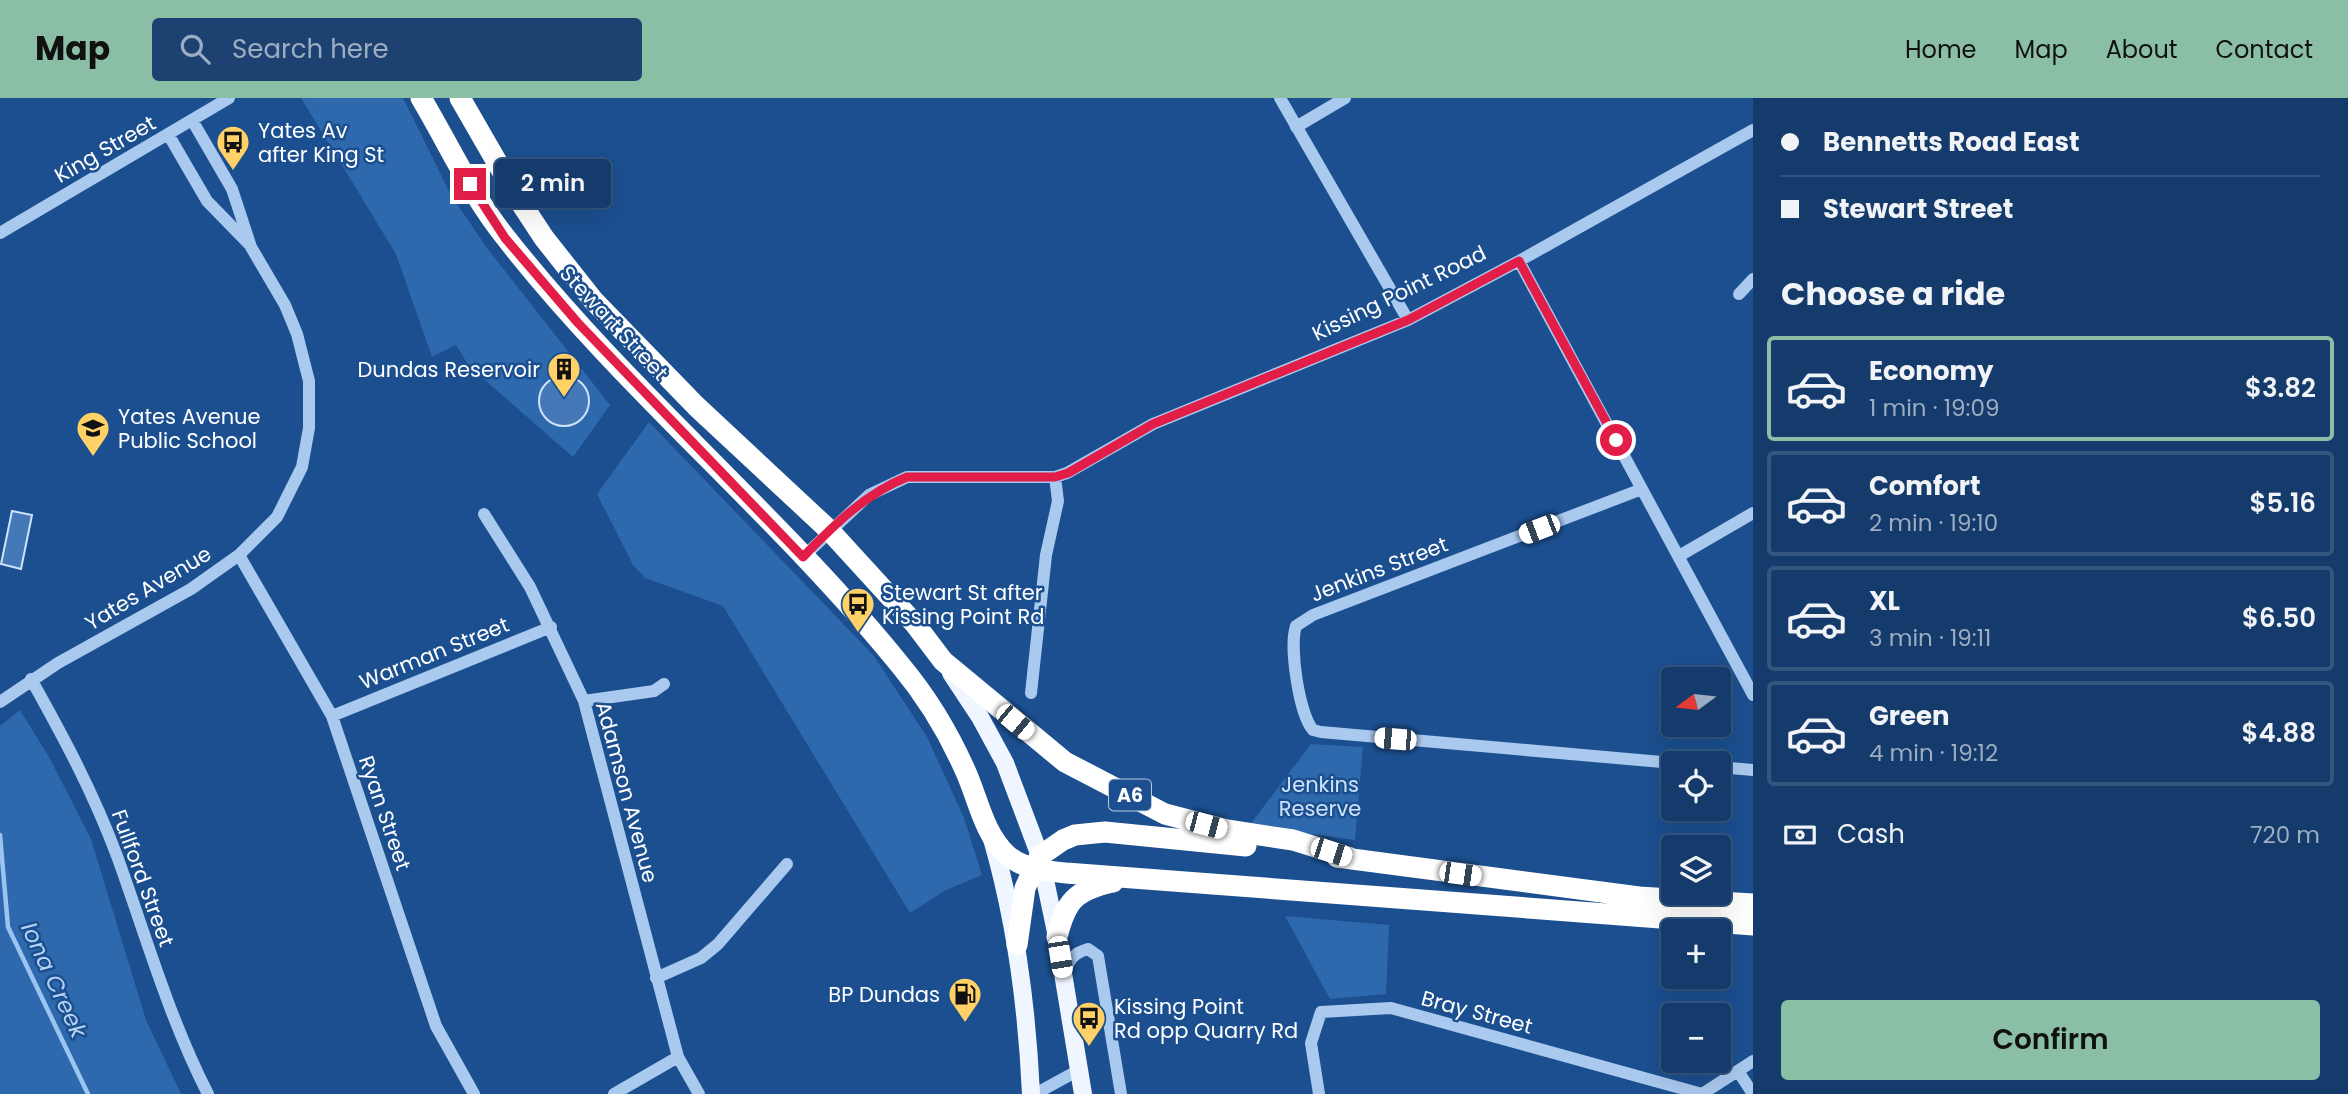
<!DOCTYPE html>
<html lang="en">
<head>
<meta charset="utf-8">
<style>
	:root { --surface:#143b6b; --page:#1d4271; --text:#f1f3f6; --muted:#9dadc1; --line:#33557e; --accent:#8abfa5 }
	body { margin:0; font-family:Poppins,sans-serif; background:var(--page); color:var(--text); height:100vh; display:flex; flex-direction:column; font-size:26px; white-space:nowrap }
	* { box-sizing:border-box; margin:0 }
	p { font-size:23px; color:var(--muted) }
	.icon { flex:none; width:38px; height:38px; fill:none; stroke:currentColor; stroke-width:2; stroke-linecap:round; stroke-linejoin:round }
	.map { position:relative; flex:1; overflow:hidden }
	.sheet { display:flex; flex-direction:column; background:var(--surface); width:595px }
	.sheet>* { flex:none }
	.hud { display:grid; align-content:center; height:154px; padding:0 28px; background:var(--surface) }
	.needle { width:46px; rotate:255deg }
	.fabs { position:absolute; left:1661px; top:569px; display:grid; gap:14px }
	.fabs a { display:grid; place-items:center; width:70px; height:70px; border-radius:7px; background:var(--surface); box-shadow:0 7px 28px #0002,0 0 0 2px var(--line); font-size:35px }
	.end { position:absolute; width:32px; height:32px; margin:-16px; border:9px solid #e11d48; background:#fff; box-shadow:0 0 0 4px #fff }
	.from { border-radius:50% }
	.bubble { position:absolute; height:49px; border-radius:7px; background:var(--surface); box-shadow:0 7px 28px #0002,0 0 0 2px var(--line); font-size:23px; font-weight:600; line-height:49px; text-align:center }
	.car { position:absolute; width:21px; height:42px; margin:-21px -10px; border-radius:9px; box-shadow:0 0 5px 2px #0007; background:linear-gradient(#fff 24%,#345 0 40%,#fff 0 76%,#345 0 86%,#fff 0) }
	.hud b { display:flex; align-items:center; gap:24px; height:66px; font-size:26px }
	.hud b+b { border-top:2px solid var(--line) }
	.hud i { width:18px; height:18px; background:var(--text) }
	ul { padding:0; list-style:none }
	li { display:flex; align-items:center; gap:21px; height:105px; margin:0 14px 10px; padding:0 14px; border:4px solid var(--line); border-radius:7px }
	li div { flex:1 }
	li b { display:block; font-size:26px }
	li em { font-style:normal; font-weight:600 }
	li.current { border-color:var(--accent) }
	li>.icon { width:63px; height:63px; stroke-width:1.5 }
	h2 { padding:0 28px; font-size:32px; line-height:84px }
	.pay { display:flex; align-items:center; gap:18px; height:77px; padding:0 28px; font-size:26px }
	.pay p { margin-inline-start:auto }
	.button { display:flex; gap:14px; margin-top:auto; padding:14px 28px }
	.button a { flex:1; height:80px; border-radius:7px; background:var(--accent); color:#111; font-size:28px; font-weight:600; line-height:80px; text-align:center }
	header { display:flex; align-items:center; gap:42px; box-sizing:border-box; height:98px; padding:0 35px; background:var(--accent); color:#111 }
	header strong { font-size:33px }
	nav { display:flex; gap:38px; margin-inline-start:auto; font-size:24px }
	.search { width:490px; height:63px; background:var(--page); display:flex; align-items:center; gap:18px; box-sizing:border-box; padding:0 24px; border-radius:7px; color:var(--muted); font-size:26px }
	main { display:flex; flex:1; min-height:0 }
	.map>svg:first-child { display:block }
	.green { fill:#2e69ad }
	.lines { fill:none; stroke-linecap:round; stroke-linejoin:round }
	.stream { stroke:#9cc4f0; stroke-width:4.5 }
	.building { fill:#4478b7; stroke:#cfe3fa; stroke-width:2 }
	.minor { stroke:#a9c9ee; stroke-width:12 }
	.major { stroke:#f0f6ff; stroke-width:18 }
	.highway { stroke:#fff; stroke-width:21 }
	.route { stroke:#e11d48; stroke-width:9 }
	.labels { text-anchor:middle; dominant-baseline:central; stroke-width:5; stroke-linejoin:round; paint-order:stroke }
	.shield { fill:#1b4f8f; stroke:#bbcadd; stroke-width:2 }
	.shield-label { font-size:19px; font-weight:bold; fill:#fff }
	.poi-label { font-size:21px; fill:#fff; stroke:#1b4f8f; text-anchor:start }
	.street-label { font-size:21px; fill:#fff; stroke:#1b4f8f }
	.park-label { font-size:21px; fill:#cfe3fa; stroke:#1b4f8f }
	.water-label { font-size:23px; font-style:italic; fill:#b5d3f5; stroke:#1b4f8f }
</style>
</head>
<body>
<header>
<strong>Map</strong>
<div class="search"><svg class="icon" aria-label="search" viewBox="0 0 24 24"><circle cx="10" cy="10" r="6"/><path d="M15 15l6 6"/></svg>Search here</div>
<nav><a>Home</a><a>Map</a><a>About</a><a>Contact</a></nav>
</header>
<main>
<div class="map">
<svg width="1753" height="996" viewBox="0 0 1753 996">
	<rect width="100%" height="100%" fill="#1b4f8f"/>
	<path class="green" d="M301,0H403L451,97L487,150L610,307L573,359L469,268L456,247L432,259L396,156Z
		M649,324L874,558L927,639L964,720L982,777L946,792L910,815L723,508L645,480L633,467L597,396Z
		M20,612L49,659L91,741L146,922L181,996H0V628Z
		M1311,646L1363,649L1355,742L1249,728Z
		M1285,818L1389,827L1386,896L1330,901Z"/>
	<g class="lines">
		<path class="stream" d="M0,737L8,829L88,996"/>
	</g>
	<path class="building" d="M539 303a25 25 0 1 1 50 0a25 25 0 1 1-50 0Z
		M12,413L32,417L21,471L1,466Z"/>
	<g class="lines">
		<path class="minor" d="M1280,0L1408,222
			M1296,29L1345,0
			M168,36L207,103L249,146
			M0,135L229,0
			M1519,163L1753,597
			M1739,196L1753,181
			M1642,391L1313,517L1296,528C1289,548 1299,616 1313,632L1321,634L1673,665
			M484,416L530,489L584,603L678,959L699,996
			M239,457L332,618L436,928L474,996
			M1679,458L1753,415
			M803,459L869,397L907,379H1055L1067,375L1153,326L1408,222L1519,163L1753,32
			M31,581C64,640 93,694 117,758C146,838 169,920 208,996
			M1031,595L1046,457L1058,403L1055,379
			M584,603L654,593L664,586
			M0,604L58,565L191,491L239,457L277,419L302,369L309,330V283L297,236L285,207L251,149L232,91L192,22
			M332,618L551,529
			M1718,669L1753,672
			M1064,876C1069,862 1073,855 1088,851L1098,858L1121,996
			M656,880L701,860L718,846L787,766
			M1738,973L1753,996
			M614,996L678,959
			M1035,996L1079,972
			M1319,996L1311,945L1321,914L1391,910L1702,996L1753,963"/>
		<path class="major" d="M951,575L980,619L1005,665L1040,758L1057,839L1083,996
			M992,741C1016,824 1027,909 1031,996"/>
		<path class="highway" d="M421,0C449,47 472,98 506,140C626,293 779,417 901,568C926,598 949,636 965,672C978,700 983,734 1006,756C1022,771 1046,773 1066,775L1753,827
			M460,0L517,99L544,140L593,202L696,308L829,432L915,526L943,563L1065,664L1165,716L1227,732L1293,742L1351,760
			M1337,759L1639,799L1753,806
			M1057,839C1066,803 1075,792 1113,784
			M1017,847L1025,790L1034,770L1040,758L1063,742L1075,737L1105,734L1246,748"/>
	</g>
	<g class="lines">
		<path class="route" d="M470,86L505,140L578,225L803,459C834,427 865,396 907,379H1055L1068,375L1153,326L1408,222L1519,163L1616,342"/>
	</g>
	<defs>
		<symbol id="bus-pin" viewBox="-11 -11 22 30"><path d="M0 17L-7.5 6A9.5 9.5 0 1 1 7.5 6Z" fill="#ffd166" stroke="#1b4f8f"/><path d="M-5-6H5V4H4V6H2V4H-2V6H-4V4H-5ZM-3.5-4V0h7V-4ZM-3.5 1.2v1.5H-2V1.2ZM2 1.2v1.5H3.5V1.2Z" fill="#111"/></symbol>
		<symbol id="building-pin" viewBox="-11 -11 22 30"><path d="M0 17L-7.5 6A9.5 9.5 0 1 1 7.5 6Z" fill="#ffd166" stroke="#1b4f8f"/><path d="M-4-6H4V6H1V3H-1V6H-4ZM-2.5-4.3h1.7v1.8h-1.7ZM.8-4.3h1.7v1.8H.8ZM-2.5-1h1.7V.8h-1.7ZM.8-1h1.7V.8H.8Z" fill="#111"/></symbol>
		<symbol id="school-pin" viewBox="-11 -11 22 30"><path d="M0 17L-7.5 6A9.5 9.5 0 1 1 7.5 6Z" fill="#ffd166" stroke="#1b4f8f"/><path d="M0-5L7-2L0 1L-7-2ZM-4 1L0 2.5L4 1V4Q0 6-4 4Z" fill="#111"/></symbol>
		<symbol id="fuel-pin" viewBox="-11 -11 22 30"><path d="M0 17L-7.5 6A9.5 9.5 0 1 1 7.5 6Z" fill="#ffd166" stroke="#1b4f8f"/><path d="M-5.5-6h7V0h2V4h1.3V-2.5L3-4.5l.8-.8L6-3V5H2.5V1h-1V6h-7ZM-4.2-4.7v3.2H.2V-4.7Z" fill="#111"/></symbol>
	</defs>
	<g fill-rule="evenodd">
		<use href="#bus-pin" x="214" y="25" width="38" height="52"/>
		<use href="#building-pin" x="545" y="252" width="38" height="52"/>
		<use href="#school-pin" x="74" y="311" width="38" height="52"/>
		<use href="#bus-pin" x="839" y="487" width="38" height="52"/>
		<use href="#fuel-pin" x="946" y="877" width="38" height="52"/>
		<use href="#bus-pin" x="1070" y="901" width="38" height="52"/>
	</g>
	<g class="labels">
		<rect class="shield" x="1109" y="681.5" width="42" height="31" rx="5"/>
		<g class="shield-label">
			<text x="1130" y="697">A6</text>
		</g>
		<g class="poi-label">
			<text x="258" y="32">Yates Av<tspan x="258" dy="24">after King St</tspan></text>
			<text x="540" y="271" text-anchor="end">Dundas Reservoir</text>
			<text x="118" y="318">Yates Avenue<tspan x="118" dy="24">Public School</tspan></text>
			<text x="882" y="494">Stewart St after<tspan x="882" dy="24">Kissing Point Rd</tspan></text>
			<text x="940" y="896" text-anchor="end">BP Dundas</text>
			<text x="1114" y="908">Kissing Point<tspan x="1114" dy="24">Rd opp Quarry Rd</tspan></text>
		</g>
		<g class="street-label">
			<text transform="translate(105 51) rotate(-30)">King Street</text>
			<text transform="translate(1399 195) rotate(-26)">Kissing Point Road</text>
			<text transform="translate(614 225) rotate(47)">Stewart Street</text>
			<text transform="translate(1379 471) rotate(-21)">Jenkins Street</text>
			<text transform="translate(148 490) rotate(-31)">Yates Avenue</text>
			<text transform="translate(434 555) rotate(-22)">Warman Street</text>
			<text transform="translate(627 694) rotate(75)">Adamson Avenue</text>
			<text transform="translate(385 715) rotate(71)">Ryan Street</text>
			<text transform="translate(143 780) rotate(70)">Fullford Street</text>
			<text transform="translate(1477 914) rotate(15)">Bray Street</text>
		</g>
		<g class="park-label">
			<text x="1320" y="686">Jenkins<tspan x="1320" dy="24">Reserve</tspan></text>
		</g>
		<g class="water-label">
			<text transform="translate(54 882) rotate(65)">Iona Creek</text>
		</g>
	</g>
</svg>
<div class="fabs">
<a><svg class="needle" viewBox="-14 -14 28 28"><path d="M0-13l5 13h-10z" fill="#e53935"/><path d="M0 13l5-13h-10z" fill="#9dadc1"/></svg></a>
<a><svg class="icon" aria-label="locate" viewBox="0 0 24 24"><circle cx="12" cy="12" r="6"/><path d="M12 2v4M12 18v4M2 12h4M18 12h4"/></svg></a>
<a><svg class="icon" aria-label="layers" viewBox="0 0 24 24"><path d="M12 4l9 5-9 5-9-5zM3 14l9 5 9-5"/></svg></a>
<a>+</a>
<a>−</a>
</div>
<i class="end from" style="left:1616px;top:342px"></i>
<i class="end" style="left:470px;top:86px"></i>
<div class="bubble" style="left:495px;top:61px;width:116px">2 min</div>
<i class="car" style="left:1539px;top:431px;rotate:249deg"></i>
<i class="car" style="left:1015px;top:624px;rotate:130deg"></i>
<i class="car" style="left:1395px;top:641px;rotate:275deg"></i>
<i class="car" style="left:1206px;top:727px;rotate:105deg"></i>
<i class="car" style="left:1331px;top:754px;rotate:108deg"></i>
<i class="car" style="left:1460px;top:776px;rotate:98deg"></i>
<i class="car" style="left:1060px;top:859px;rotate:171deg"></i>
</div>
<section class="sheet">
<div class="hud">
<b><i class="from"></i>Bennetts Road East</b>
<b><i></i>Stewart Street</b>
</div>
<h2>Choose a ride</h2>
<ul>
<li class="current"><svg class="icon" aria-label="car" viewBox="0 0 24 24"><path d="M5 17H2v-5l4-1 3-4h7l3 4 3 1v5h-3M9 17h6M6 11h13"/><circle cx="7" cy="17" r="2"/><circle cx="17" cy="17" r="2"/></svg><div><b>Economy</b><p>1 min · 19:09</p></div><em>$3.82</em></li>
<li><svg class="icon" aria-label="car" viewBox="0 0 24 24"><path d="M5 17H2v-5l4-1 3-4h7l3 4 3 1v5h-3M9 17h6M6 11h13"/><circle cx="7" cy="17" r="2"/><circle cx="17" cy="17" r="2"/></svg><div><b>Comfort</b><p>2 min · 19:10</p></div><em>$5.16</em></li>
<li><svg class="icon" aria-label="car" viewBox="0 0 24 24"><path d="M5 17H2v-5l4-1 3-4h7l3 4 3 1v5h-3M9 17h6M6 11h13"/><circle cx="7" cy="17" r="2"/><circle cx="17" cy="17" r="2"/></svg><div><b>XL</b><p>3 min · 19:11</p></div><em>$6.50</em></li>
<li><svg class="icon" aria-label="car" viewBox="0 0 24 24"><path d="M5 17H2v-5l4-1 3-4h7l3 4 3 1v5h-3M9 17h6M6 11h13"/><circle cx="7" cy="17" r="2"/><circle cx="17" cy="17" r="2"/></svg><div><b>Green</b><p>4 min · 19:12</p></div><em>$4.88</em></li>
</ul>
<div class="pay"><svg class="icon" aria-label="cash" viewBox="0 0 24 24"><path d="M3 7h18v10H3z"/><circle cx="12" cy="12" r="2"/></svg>Cash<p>720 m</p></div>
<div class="button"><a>Confirm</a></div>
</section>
</main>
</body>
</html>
